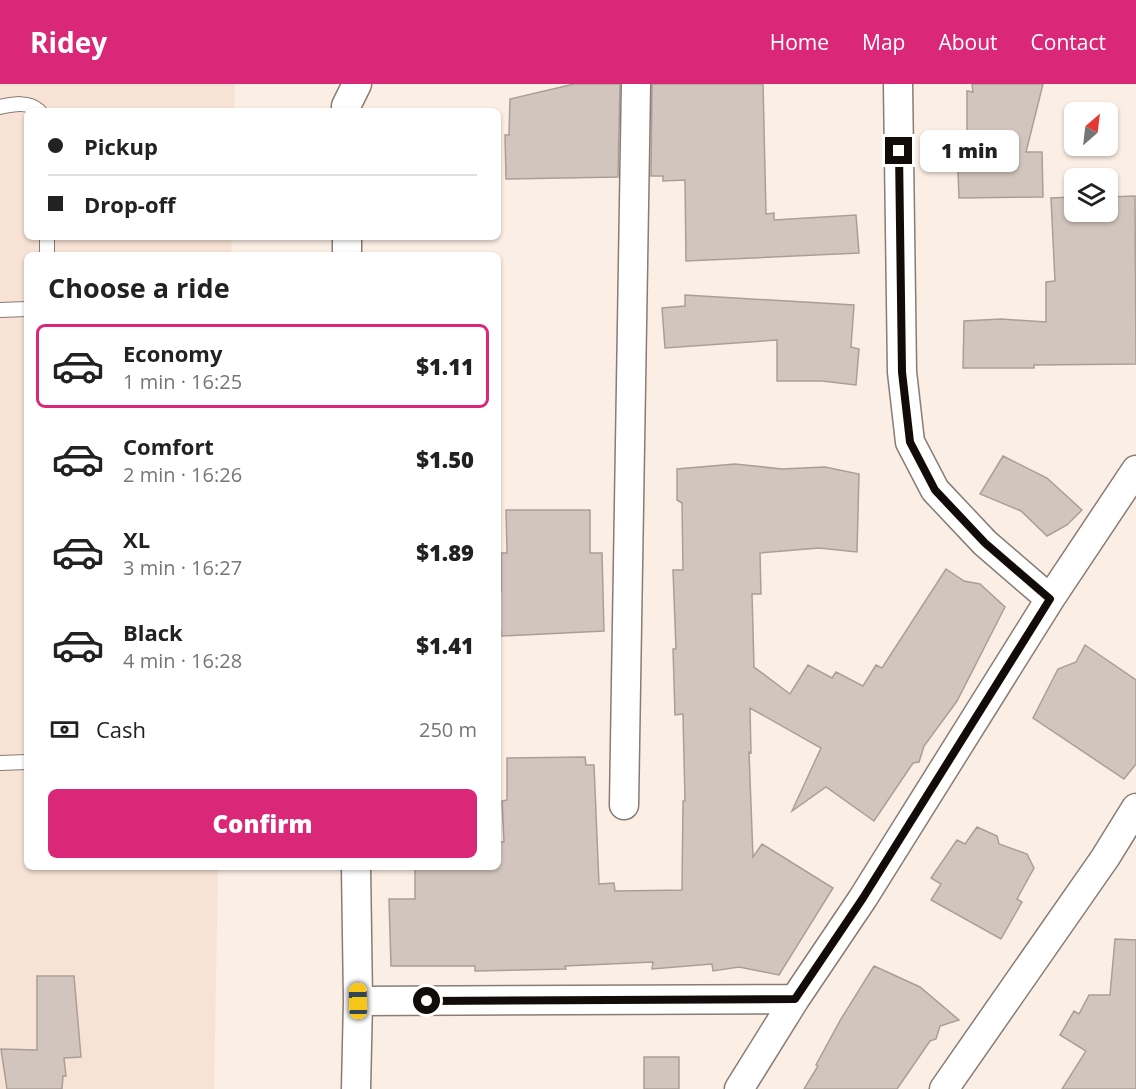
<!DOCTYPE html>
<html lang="en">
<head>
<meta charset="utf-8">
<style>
	:root { --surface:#fff; --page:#f6f6f6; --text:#222; --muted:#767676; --line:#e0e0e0; --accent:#db2777 }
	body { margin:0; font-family:"Open Sans",sans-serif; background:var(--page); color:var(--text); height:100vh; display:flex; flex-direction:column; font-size:22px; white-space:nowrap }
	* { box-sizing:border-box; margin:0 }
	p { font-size:20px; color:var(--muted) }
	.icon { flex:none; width:33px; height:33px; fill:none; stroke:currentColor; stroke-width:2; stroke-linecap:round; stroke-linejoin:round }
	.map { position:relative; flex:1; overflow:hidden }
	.side { position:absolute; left:24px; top:168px; width:477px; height:618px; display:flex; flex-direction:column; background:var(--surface); border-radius:9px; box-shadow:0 2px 4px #0004 }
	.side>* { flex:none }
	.banner { position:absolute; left:24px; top:24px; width:477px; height:132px; border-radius:9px; box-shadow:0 2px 4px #0004; display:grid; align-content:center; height:132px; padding:0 24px; background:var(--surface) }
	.needle { width:39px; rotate:28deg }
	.fabs { position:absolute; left:1064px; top:18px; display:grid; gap:12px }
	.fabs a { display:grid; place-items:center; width:54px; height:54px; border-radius:9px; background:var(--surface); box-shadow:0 2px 4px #0004; font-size:30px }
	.end { position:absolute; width:27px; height:27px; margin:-14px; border:8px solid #110c0a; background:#fff; box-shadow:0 0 0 3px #fff }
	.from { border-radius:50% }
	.bubble { position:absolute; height:42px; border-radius:9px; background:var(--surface); box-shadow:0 2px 4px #0004; font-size:20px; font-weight:800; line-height:42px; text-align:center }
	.car { position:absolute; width:18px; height:36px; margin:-18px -9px; border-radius:8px; box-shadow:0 0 4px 2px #0007; background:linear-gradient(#f5c518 24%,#345 0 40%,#f5c518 0 76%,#345 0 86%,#f5c518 0) }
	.banner b { display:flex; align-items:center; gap:21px; height:57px; font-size:22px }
	.banner b+b { border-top:2px solid var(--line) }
	.banner i { width:15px; height:15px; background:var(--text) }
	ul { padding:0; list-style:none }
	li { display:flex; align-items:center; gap:18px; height:84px; margin:0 12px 9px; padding:0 12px; border:3px solid transparent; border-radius:9px }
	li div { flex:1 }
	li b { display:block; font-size:22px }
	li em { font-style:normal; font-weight:800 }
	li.selected { border-color:var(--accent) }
	li>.icon { width:54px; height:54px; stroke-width:1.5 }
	h2 { padding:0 24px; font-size:27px; line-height:72px }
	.pay { display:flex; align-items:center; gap:15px; height:66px; padding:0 24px; font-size:22px }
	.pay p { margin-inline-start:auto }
	.button { display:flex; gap:12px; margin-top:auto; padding:12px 24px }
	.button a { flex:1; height:69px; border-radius:9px; background:var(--accent); color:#fff; font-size:24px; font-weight:800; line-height:69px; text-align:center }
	header { display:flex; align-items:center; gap:36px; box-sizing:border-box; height:84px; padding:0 30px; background:var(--accent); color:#fff }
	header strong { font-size:28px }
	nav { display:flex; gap:33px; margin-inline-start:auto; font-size:21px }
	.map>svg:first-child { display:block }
	.built { fill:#f7e2d5 }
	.building { fill:#d2c5bd; stroke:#aa9e96; stroke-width:1.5 }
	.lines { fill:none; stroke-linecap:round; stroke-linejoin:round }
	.service-casing { stroke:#887c74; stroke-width:16 }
	.minor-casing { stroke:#887c74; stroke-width:31 }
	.service { stroke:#fff; stroke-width:14 }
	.minor { stroke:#fff; stroke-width:28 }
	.route { stroke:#110c0a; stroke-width:8 }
</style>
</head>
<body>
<header>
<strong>Ridey</strong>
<nav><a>Home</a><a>Map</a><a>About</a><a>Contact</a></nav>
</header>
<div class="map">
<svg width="1136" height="1005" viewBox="0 0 1136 1005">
	<rect width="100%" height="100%" fill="#fbeee5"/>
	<path class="built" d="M0,0H235L234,27H27V153H232L231,171H27V783H218L214,1005H0Z"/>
	<path class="building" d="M574,0H620L618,93L506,95L505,51H509L510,15Z
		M652,0H763L766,130L774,129V136L856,131L859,169L686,177L685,96L663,97V92H651Z
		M972,0H1043L1026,68H1042L1043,113L959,114L958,87L967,86V7L973,8Z
		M1135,112L1136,280L1034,281V284H963L964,237L1001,235L1046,238V198L1055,197L1051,114L1074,113V128H1107V113Z
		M685,211L854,221L851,263L859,265L856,301L822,297H777V256L665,264L662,224L685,222Z
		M1003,372L1047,394L1082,426L1067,441L1047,452L1021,427L980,410Z
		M735,380L782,385L825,383L859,390L857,468L819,464L760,469L761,510H752L754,583L790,610L808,581L832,594L836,588L863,602L876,581L882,584L946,485L964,497L980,500L1005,523L957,617L924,662L919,678L913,679L874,737L826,703L792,727L821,664L750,624L751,669L749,668L753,773L762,760L833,804L779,891L739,883L713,887L712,880L652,885L653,878L565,882L566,885L475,887V882H391L389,815H415V783H498V758H504L502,717L507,716V674L585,673L586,681H594L599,800L614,799L615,807L682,806L683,717H685L683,630L675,631L673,565H676L673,486H683L682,419L677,416V385Z
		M506,426H590V469H602L604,547L501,552L498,508H501V469H507Z
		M1085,561L1136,596V680L1124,695L1033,634L1058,585L1076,578Z
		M977,743L997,752L999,760L1027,770L1034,784L1017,815L1022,818L1001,855L931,816L941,800L931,794L957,756L965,760Z
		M1115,855L1136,856V1005H1062L1086,967L1060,951L1074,927L1079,930L1089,911H1110Z
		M874,882L920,903L959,936L940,942L936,955L930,957L897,1005H804L818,982L816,981L841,935Z
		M37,892H74L81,973L64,974L66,992H63L62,1005H7L1,965L37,966Z
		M644,973H679V1005H644Z"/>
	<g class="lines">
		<defs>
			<path id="service" d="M0,23C14,20 28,17 39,27
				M47,171V153
				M0,226L27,225
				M0,679L27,678"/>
			<path id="minor" d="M898,0L902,288L910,358L935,406L985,459L1050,515
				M346,27V22L357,0
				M347,153V171
				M624,721L636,0
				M358,917L795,915L863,814L1050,515L1136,386
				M356,1005L358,917L356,783
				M739,1005L795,915
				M944,1005L1105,774L1136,724"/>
		</defs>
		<use href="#service" class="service-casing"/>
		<use href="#minor" class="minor-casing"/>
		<use href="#service" class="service"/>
		<use href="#minor" class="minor"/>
	</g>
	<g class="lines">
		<path class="route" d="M427,917L795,915L863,814L1050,515L985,459L935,406L910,358L902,288L899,67"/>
	</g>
</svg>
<div class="fabs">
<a><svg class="needle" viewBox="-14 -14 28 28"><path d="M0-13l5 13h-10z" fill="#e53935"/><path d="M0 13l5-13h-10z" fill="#767676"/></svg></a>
<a><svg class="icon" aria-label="layers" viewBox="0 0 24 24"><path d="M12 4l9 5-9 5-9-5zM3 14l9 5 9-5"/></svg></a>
</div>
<i class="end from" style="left:427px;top:917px"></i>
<i class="end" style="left:899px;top:67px"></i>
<div class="bubble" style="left:920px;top:46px;width:99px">1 min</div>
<i class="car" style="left:358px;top:917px;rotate:359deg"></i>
<div class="banner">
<b><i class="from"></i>Pickup</b>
<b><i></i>Drop-off</b>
</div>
<section class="side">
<h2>Choose a ride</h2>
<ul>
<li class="selected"><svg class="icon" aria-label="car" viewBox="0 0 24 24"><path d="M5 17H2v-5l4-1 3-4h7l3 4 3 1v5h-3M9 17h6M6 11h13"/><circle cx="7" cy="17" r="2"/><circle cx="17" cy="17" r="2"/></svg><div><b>Economy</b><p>1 min · 16:25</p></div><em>$1.11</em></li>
<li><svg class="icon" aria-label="car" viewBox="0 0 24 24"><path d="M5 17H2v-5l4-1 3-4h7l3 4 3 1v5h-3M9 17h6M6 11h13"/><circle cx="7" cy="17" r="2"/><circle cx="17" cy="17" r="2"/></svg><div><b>Comfort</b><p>2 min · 16:26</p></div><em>$1.50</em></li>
<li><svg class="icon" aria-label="car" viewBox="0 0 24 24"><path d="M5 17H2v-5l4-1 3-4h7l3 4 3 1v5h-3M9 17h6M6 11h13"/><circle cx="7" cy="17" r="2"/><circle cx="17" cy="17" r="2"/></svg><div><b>XL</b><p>3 min · 16:27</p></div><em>$1.89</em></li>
<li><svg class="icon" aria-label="car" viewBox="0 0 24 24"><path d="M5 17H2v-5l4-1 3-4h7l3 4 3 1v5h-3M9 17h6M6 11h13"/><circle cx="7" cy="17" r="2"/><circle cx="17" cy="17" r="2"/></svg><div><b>Black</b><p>4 min · 16:28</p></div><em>$1.41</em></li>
</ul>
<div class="pay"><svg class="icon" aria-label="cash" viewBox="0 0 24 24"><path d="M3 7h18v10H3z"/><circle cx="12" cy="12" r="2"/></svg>Cash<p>250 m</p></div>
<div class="button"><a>Confirm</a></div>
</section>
</div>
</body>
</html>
